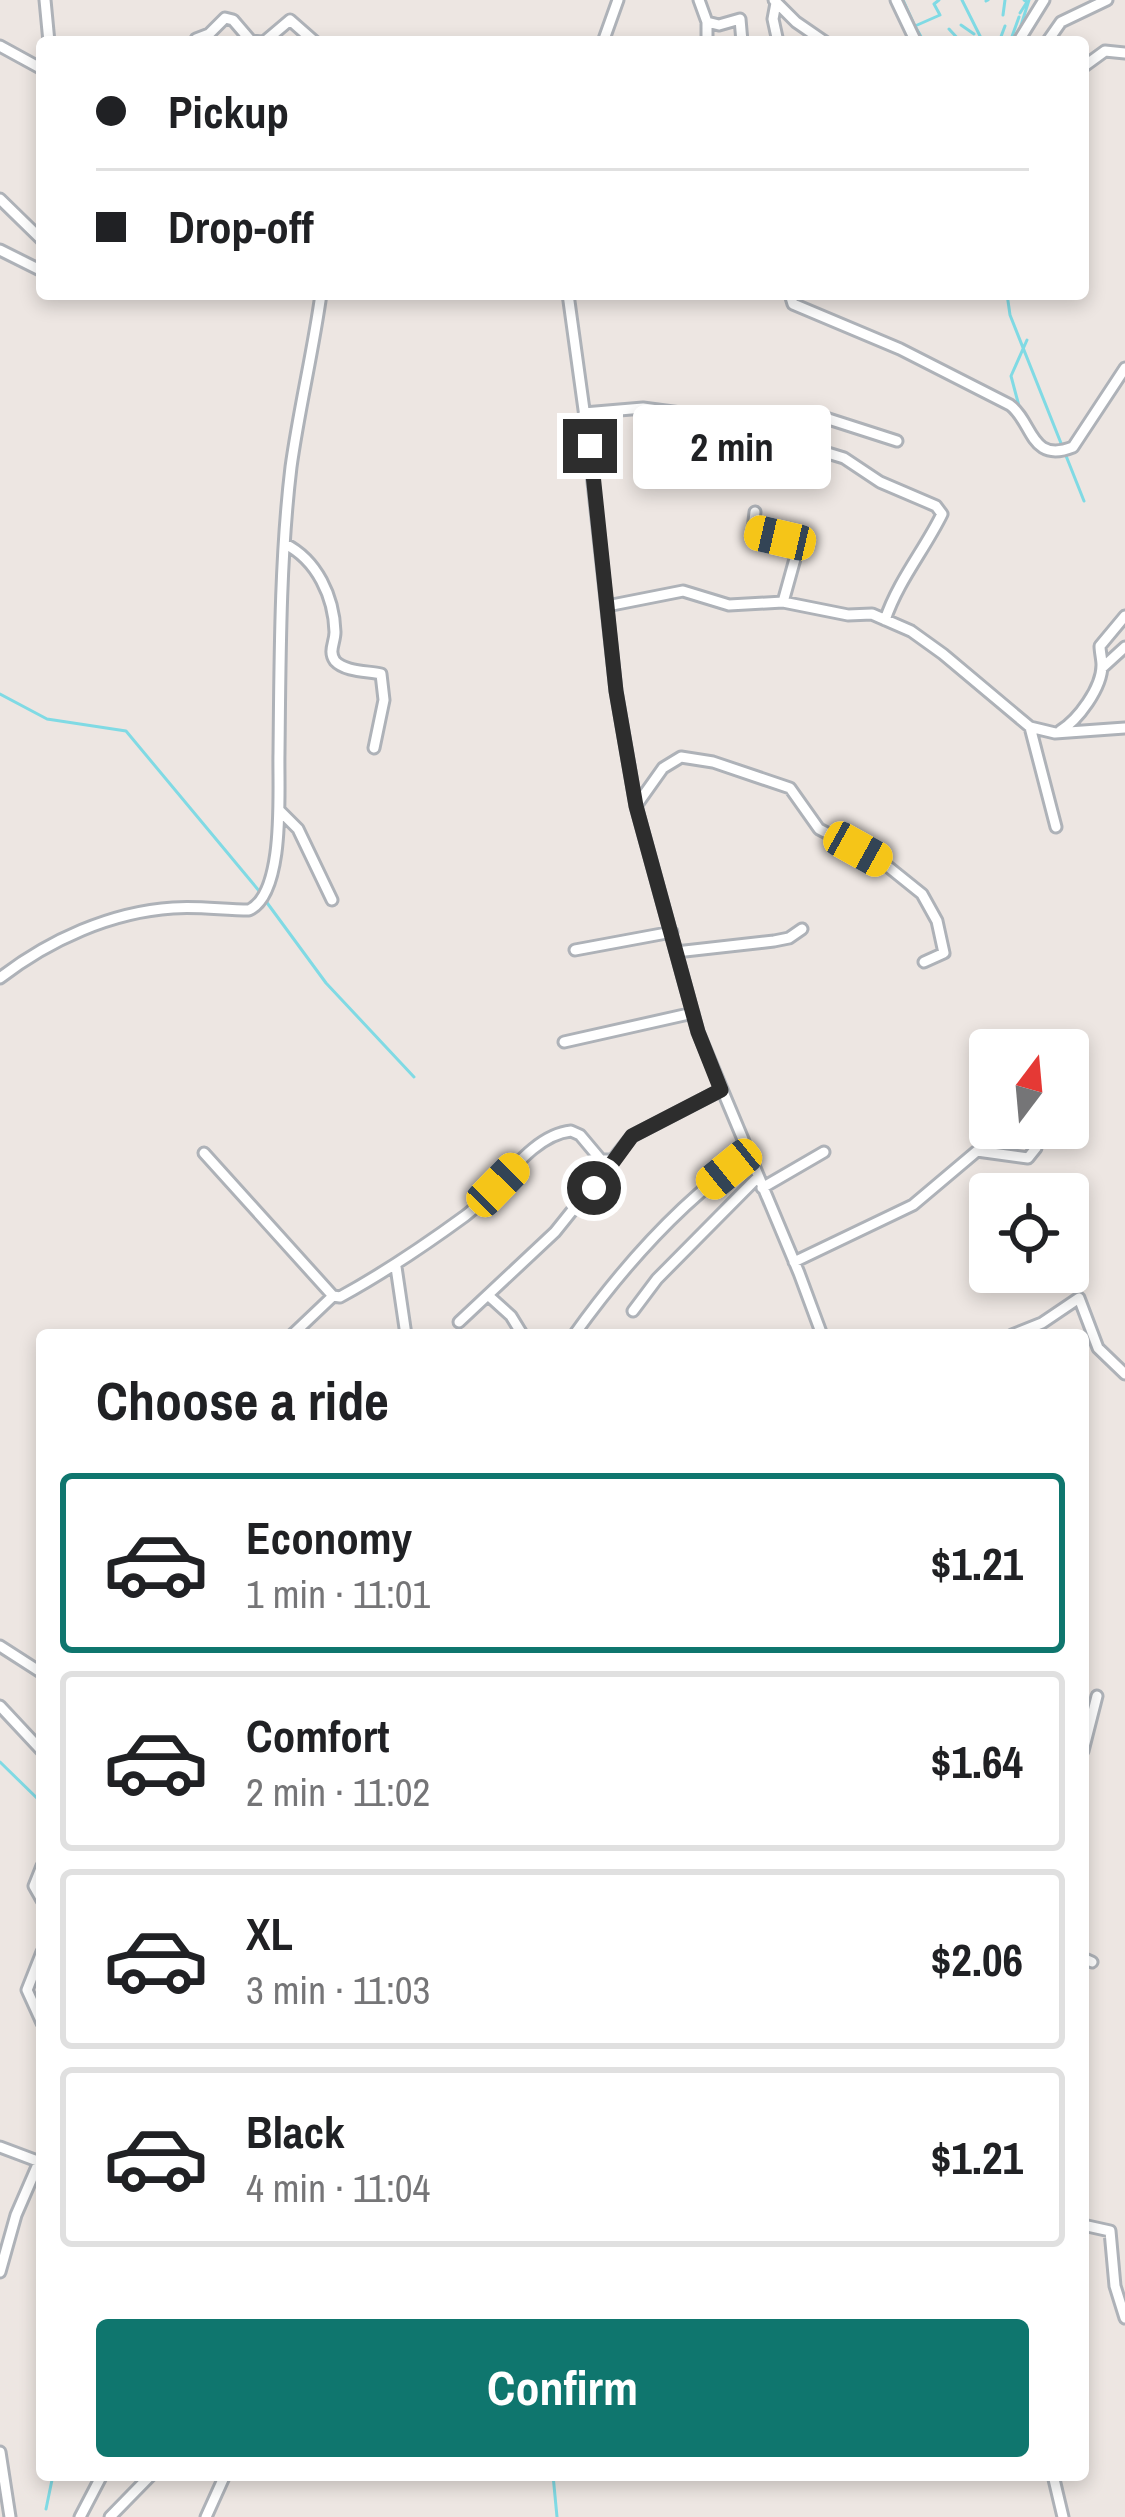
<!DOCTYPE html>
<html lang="en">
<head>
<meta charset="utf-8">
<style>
	:root { --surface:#fff; --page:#f2f2f2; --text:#202124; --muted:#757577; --line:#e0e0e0; --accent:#0f766e }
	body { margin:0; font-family:"Archivo Narrow",sans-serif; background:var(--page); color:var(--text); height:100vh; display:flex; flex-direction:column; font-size:45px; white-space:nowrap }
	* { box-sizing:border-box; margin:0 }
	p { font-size:39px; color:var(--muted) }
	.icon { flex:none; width:66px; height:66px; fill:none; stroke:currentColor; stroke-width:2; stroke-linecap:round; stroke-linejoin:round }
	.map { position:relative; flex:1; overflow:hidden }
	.details { position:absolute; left:36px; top:1329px; width:1053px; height:1152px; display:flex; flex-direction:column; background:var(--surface); border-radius:12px; box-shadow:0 6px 18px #0003 }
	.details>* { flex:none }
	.top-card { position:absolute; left:36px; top:36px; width:1053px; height:264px; border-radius:12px; box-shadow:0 6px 18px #0003; display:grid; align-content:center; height:264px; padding:0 60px; background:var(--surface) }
	.needle { width:78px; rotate:16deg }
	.fabs { position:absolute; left:969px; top:1029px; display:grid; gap:24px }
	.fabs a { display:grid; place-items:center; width:120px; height:120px; border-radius:12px; background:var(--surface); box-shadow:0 6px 18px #0003; font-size:60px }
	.end { position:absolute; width:54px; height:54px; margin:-27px; border:15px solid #2d2d2d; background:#fff; box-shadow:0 0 0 6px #fff }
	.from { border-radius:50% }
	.bubble { position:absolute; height:84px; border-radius:12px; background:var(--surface); box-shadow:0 6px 18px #0003; font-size:39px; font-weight:700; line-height:84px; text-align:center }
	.car { position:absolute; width:36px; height:72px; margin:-36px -18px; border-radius:15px; box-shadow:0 0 9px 3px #0007; background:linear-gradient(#f5c518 24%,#345 0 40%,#f5c518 0 76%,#345 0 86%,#f5c518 0) }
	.top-card b { display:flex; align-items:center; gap:42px; height:114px; font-size:45px }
	.top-card b+b { border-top:3px solid var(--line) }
	.top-card i { width:30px; height:30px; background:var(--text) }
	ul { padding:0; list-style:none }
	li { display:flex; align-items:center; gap:36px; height:180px; margin:0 24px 18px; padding:0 36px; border:6px solid var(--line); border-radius:12px }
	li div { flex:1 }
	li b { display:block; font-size:45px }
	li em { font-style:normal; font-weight:700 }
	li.selected { border-color:var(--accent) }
	li>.icon { width:108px; height:108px; stroke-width:1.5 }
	h2 { padding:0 60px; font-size:54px; line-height:144px }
	.button { display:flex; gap:24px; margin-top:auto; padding:24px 60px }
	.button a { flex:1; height:138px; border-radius:12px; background:var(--accent); color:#fff; font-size:48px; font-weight:700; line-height:138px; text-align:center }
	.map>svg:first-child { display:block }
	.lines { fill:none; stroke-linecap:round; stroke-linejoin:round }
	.stream { stroke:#80dae4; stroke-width:3 }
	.minor-casing { stroke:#aeb2b8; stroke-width:15 }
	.minor { stroke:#fff; stroke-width:9 }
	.route { stroke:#2d2d2d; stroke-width:15 }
</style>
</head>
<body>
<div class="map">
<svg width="1125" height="2517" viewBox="0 0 1125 2517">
	<rect width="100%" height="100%" fill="#ede6e2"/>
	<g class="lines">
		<path class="stream" d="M903,0L914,24
			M962,0L983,42
			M986,1L988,0
			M1020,13L1027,2L1024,0
			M1003,15L1005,0
			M961,25L974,34
			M949,29L961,42
			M1018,35L1029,0
			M943,38L946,42
			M924,42L915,26L940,15L934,4L939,0
			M999,42L1005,26
			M1010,42L1019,17
			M1007,294L1010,315L1084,501
			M1019,406L1011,376L1027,340
			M0,694L47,719L126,731L260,892
			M265,900L326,983L414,1077
			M0,1762L42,1803
			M553,2475L557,2517
			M46,2509L53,2475"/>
		<defs>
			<path id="minor" d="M45,0L49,42
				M699,0L707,22V42
				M774,0L796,22L825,42
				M896,0L916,42
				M776,3L773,19L778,42
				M707,22L719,25L740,19L742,42
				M196,39L209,34L225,18L233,20L251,41L262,42
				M264,42L290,20L315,42
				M603,42L618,0
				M1018,42L1044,0
				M1047,42L1061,22L1107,0
				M0,46L42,69
				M1083,67L1105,51L1125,53
				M0,199L42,240
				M0,250L42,271
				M568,294L589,446L616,691L636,806L698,1032L799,1273L822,1335
				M790,294L793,304L900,349L1010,405C1033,422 1030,464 1073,447L1125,368
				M584,413L643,408L756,423L795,443L844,458L880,482L936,506L942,514C925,549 898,581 885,620
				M795,443L805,417L813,414L897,441
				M755,512L753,530L794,542L798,548L783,602
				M285,544C317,560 334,597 335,632C335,643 328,651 335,661C345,672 368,671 381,674L384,700L374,748
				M607,606L683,591L729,605L783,602L848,615L872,614L911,631L943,654L1030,727L1055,733L1125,728
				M1102,668L1125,647
				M1030,727L1056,827
				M1060,731C1078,720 1102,688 1102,665C1102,659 1100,652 1100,646L1125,616
				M636,806L663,768L681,757L713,762L790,788L819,829L881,861L922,894L937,921L944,953L924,962
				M279,810L298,829L332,900
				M575,950L672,932
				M676,952L774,941L789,938L802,929
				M0,978C49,940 111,912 173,908C198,906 224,910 249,910C286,893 278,788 279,753C280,660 280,558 291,467C299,409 313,352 321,294
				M564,1042L693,1013
				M204,1153L333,1296
				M762,1188L824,1152
				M794,1262L913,1205L977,1151L1028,1158L1036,1148L1039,1128
				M396,1267L406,1335
				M490,1297L511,1316L522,1334
				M633,1311L657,1279L757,1178
				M459,1322L555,1232L632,1136L721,1090
				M292,1335L333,1296L340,1297C384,1273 424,1246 465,1216C497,1193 529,1135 571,1131L580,1135L601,1160H611
				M574,1335C622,1268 679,1203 747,1156
				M1012,1335L1042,1323L1079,1298L1098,1348L1125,1374
				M0,1646L42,1673
				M0,1706L42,1751
				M1083,1751L1097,1696
				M42,1866L34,1886L42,1900
				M42,1952L27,1990L42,2023
				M1083,1958L1092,1962
				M0,2147L40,2162
				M1083,2225L1110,2231L1115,2286L1125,2318
				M0,2272L16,2215L39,2162
				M0,2452L10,2517
				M1053,2475L1063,2517
				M80,2517L102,2475
				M110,2517L151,2475
				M206,2517L225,2475"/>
		</defs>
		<use href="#minor" class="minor-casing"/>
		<use href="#minor" class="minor"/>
	</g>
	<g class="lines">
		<path class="route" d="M590,446L616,691L636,806L698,1032L721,1090L632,1136L594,1188"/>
	</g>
</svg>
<div class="fabs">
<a><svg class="needle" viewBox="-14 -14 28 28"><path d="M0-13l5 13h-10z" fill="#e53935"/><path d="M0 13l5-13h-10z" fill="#757577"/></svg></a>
<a><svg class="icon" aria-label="locate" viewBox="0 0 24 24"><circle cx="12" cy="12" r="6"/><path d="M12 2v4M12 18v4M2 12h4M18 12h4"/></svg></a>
</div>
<i class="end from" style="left:594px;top:1188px"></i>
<i class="end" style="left:590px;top:446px"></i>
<div class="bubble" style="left:633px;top:405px;width:198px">2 min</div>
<i class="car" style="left:780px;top:538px;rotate:283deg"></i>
<i class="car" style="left:858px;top:849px;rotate:119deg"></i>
<i class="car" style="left:729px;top:1169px;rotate:231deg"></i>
<i class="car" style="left:498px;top:1185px;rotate:44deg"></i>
<div class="top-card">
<b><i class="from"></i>Pickup</b>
<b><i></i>Drop-off</b>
</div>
<section class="details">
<h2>Choose a ride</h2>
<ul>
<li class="selected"><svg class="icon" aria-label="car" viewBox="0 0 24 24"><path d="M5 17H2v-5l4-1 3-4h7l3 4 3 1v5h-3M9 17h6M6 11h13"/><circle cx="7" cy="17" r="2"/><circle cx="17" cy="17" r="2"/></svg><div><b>Economy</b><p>1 min · 11:01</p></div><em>$1.21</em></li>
<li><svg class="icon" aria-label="car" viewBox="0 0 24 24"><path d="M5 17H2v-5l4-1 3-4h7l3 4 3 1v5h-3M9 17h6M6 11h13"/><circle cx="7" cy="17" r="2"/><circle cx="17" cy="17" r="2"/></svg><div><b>Comfort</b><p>2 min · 11:02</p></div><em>$1.64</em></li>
<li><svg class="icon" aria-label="car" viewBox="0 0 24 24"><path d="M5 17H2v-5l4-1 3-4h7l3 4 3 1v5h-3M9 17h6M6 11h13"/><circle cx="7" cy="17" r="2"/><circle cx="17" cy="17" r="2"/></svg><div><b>XL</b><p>3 min · 11:03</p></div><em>$2.06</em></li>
<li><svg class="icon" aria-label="car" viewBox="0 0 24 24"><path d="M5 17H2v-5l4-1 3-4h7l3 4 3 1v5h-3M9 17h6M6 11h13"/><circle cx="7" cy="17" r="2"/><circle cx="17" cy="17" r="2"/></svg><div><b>Black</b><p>4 min · 11:04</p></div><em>$1.21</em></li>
</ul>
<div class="button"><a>Confirm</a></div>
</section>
</div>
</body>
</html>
